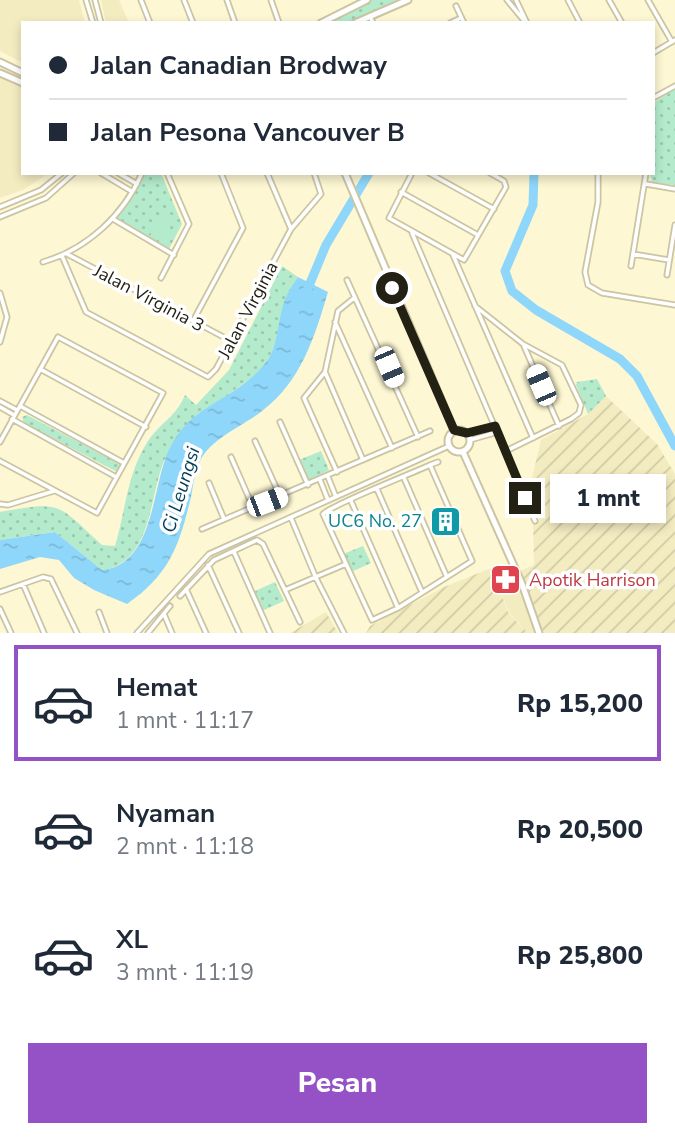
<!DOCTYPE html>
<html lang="id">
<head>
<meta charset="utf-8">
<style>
	:root { --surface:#fff; --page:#f2f2f3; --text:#1f2937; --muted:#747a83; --line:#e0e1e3; --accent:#9552c6 }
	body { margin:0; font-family:"Nunito Sans",sans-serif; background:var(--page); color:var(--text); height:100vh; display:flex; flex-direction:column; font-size:26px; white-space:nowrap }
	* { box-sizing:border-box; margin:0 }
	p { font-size:23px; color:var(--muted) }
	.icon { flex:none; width:38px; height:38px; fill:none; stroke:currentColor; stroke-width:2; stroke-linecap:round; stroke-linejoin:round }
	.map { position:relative; height:633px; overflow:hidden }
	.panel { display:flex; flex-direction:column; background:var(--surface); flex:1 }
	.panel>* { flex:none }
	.hud { position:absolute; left:21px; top:21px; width:634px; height:154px; border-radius:0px; box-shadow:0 4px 10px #0003; display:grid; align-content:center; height:154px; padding:0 28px; background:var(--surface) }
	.end { position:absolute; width:32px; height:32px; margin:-16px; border:9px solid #232114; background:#fff; box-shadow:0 0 0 4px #fff }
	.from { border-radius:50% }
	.bubble { position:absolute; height:49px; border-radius:0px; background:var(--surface); box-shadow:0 4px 10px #0003; font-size:23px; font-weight:800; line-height:49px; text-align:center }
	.car { position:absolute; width:21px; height:42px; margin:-21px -10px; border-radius:9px; box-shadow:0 0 5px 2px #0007; background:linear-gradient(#fff 24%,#345 0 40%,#fff 0 76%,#345 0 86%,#fff 0) }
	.hud b { display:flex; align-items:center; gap:24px; height:66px; font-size:26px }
	.hud b+b { border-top:2px solid var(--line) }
	.hud i { width:18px; height:18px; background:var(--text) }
	ul { padding:12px 0 0; list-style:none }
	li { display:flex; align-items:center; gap:21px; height:116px; margin:0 14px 10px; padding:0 14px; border:4px solid transparent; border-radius:0px }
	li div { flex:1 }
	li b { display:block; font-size:26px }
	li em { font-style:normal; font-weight:800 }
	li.current { border-color:var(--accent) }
	li>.icon { width:63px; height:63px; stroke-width:1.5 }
	.action { display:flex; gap:14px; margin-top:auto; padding:14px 28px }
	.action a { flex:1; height:80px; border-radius:0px; background:var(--accent); color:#fff; font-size:28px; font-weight:800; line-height:80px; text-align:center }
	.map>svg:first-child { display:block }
	.built { fill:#f4ecc1 }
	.industrial { fill:url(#industrial-furrows) }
	.green { fill:url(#green-dots) }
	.pitch { fill:#b4ebcc }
	.water { fill:url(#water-ripples) }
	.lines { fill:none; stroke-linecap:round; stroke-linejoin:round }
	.river { stroke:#8fd7fa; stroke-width:9 }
	.minor-casing { stroke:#ccc5a3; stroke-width:7 }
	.tertiary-casing { stroke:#ccc5a3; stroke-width:9 }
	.minor { stroke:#fff; stroke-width:3.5 }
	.tertiary { stroke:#fff; stroke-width:5 }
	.route { stroke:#232114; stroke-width:9 }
	.labels { text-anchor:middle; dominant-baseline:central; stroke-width:7; stroke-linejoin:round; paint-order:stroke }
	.street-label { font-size:18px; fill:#232114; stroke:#fff }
	.culture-label { font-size:18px; fill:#0d838f; stroke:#fff; text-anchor:end }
	.health-label { font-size:18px; fill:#be3a42; stroke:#fff; text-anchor:start }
	.water-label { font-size:19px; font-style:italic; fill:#003f56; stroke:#fff }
</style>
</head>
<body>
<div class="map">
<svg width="675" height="633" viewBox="0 0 675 633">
	<defs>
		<pattern id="industrial-furrows" width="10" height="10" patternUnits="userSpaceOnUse" patternTransform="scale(1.75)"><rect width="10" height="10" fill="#f4ecc1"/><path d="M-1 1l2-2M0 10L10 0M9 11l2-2" fill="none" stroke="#d1caa5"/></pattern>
		<pattern id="green-dots" width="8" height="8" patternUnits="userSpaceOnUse" patternTransform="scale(1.75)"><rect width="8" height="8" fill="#b4ebcc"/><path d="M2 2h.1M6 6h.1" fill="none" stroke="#9ac9ae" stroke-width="1.8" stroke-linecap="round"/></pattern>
		<pattern id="water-ripples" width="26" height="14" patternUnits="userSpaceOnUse" patternTransform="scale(1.75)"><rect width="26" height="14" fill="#8fd7fa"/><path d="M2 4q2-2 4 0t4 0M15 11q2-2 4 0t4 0" fill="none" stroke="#7bb8d5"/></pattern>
	</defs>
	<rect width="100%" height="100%" fill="#fdf7d3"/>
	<path class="built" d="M0,0H79L85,23H23V63L0,51Z
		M101,0H119L129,23H106Z
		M0,76L23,84V173H49L23,190L0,198Z
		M534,565L522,578L544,633H528L510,614L496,581Z"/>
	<path class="industrial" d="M606,396L657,444L675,474V633H544L522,578L534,564L532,478L541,440L588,414Z
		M491,568L509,614L528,633H366L370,626L444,587Z
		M326,612L338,633H290Z"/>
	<path class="green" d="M367,0H409L355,23H321Z
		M675,89V185L653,183L649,173H653V103Z
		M142,173H161L182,224L169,249L114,219Z
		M282,266L298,277C282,303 283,334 267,361C257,378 237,386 223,399C211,409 170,449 164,461C149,497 152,563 102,570L55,532L0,540V512C63,501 56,503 102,545L115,546C125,513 127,476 145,446C157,424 175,419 185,395L196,405L229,370Z
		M597,379L606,396L588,414L576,385L577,382Z
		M27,415L120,464L119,473L24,423L22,417Z
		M321,451L329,470L309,480L299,460Z
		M363,546L371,563L349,573L341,555Z
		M275,582L284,601L262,611L253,592Z"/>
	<path class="pitch" d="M163,211L176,217L162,242L150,236Z"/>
	<path class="water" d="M298,277L328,292C315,336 301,382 262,411C243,426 211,438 200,461C195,471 193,486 191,497C179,546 170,574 127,604L94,590L74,578L59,560L40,557L0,569V540L55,532L102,570C151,565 152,496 165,460C185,404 228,406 263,366C281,346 276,318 287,295C290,289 294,283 298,277Z"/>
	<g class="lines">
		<path class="river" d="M534,173L533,205L505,271L512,291L536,310L620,359L637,376L675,446
			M306,293L326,245L369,173"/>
		<defs>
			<path id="minor" d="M86,0L93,23
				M95,0L101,23
				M141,0L150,23
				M184,0L193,23
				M227,0L235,23
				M271,0L279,23
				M507,0L526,23
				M516,0L527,23
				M568,0L580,23
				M609,0L622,23
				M648,0L672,42
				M456,6L464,23
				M370,16L373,23
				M450,23L461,18
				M653,53L675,40
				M653,98L675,86
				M101,173L131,191
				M118,173L137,184
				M412,173L389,218L464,260L506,187L504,181L490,173
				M429,173L494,209
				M598,173V202L585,272L588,285L602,293L675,305
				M646,184L675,189
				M401,192L478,235
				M0,207L41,190L62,173
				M0,217L46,198L74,173
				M113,219L174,255
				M291,229L321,194L314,173
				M412,233L535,521
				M67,254L231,341
				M633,254L669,260
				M453,255L533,438
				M62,256L86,312L208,377L216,369L291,229L267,173
				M43,262C87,249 123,216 142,173
				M631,266L646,173
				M667,275L675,225
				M161,278L189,224L167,173
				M347,280L418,437
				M0,293L7,317L0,342
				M475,306L523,344L562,365L581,405L579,413L571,419L506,451
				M193,321L243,228L221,173
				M335,322L392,448
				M524,346L559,426
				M40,369L146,427
				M325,372L363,460
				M0,401L17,410
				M20,406L124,463
				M0,407L14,415
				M12,419L116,477
				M280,422L308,485
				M467,433L495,426
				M470,440L498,432
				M255,441L280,496
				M0,442L58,337L163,393L97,513L0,461
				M231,457L253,507
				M430,465L472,561L398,608L372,620L323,514C331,505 413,473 430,465L438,462
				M337,472L304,398L325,372L338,311L354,298
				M328,477L336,497
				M404,478L446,575
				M320,480L328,500
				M209,483L224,519
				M377,489L421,590
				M351,501L398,608
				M0,504L8,505L54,491
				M291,518L316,578L344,633
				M202,529L430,431
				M234,552L270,633
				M208,565L239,633
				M23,584L44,633
				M186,589L206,633
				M285,590L346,564
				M0,592L43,577L51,579L77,633
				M180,596L214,560L257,540L263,544L300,622
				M0,609L11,633
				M99,612L107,633
				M164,614L172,633
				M137,633L209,554L449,446
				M148,633L170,606"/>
			<path id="tertiary" d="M321,23L367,0
				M355,23L408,0
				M0,62L23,73
				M0,73L23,83
				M345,173L454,430
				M448 441a11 11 0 1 1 22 0a11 11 0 1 1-22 0Z
				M463,452L522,584L539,633"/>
		</defs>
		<use href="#minor" class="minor-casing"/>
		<use href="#tertiary" class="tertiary-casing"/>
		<use href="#minor" class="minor"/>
		<use href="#tertiary" class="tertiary"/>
	</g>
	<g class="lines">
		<path class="route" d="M392,288L454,430L467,433L495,426L525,498"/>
	</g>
	<defs>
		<symbol id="building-square" viewBox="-11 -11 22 22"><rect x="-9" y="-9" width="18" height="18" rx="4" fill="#0f9aa8" stroke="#fff"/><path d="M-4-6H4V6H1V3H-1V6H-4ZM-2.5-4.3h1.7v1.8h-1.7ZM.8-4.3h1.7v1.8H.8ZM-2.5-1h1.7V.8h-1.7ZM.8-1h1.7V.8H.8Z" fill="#fff"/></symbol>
		<symbol id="pharmacy-square" viewBox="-11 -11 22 22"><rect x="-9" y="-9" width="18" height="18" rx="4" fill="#e0444e" stroke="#fff"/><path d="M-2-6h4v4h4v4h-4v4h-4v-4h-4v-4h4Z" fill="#fff"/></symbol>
	</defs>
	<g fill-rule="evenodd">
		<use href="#building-square" x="428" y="504" width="35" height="35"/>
		<use href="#pharmacy-square" x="488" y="562" width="35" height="35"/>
	</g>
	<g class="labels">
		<g class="street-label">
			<text transform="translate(149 298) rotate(28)">Jalan Virginia 3</text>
			<text transform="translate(248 310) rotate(-62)">Jalan Virginia</text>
		</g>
		<g class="culture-label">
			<text x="422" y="521">UC6 No. 27</text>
		</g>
		<g class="health-label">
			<text x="529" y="580">Apotik Harrison</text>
		</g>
		<g class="water-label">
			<text transform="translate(181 490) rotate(-73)">Ci Leungsi</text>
		</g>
	</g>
</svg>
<i class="end from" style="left:392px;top:288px"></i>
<i class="end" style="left:525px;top:498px"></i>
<div class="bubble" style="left:550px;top:474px;width:116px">1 mnt</div>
<i class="car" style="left:389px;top:367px;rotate:157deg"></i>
<i class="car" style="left:541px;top:385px;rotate:337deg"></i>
<i class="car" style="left:267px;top:502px;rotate:69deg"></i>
<div class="hud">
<b><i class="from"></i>Jalan Canadian Brodway</b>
<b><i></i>Jalan Pesona Vancouver B</b>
</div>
</div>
<section class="panel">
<ul>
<li class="current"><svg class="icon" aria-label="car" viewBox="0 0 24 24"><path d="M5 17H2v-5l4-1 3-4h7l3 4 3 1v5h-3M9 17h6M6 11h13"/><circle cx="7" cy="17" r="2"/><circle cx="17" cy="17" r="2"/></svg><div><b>Hemat</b><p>1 mnt · 11:17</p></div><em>Rp 15,200</em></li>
<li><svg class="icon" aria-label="car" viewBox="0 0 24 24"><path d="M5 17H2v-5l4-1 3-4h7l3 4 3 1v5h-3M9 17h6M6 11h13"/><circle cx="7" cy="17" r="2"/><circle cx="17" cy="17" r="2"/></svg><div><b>Nyaman</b><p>2 mnt · 11:18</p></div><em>Rp 20,500</em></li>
<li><svg class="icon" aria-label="car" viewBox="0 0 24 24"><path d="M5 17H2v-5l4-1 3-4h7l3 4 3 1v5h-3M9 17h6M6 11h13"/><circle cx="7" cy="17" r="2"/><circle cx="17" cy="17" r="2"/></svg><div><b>XL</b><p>3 mnt · 11:19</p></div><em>Rp 25,800</em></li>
</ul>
<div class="action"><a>Pesan</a></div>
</section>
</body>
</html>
